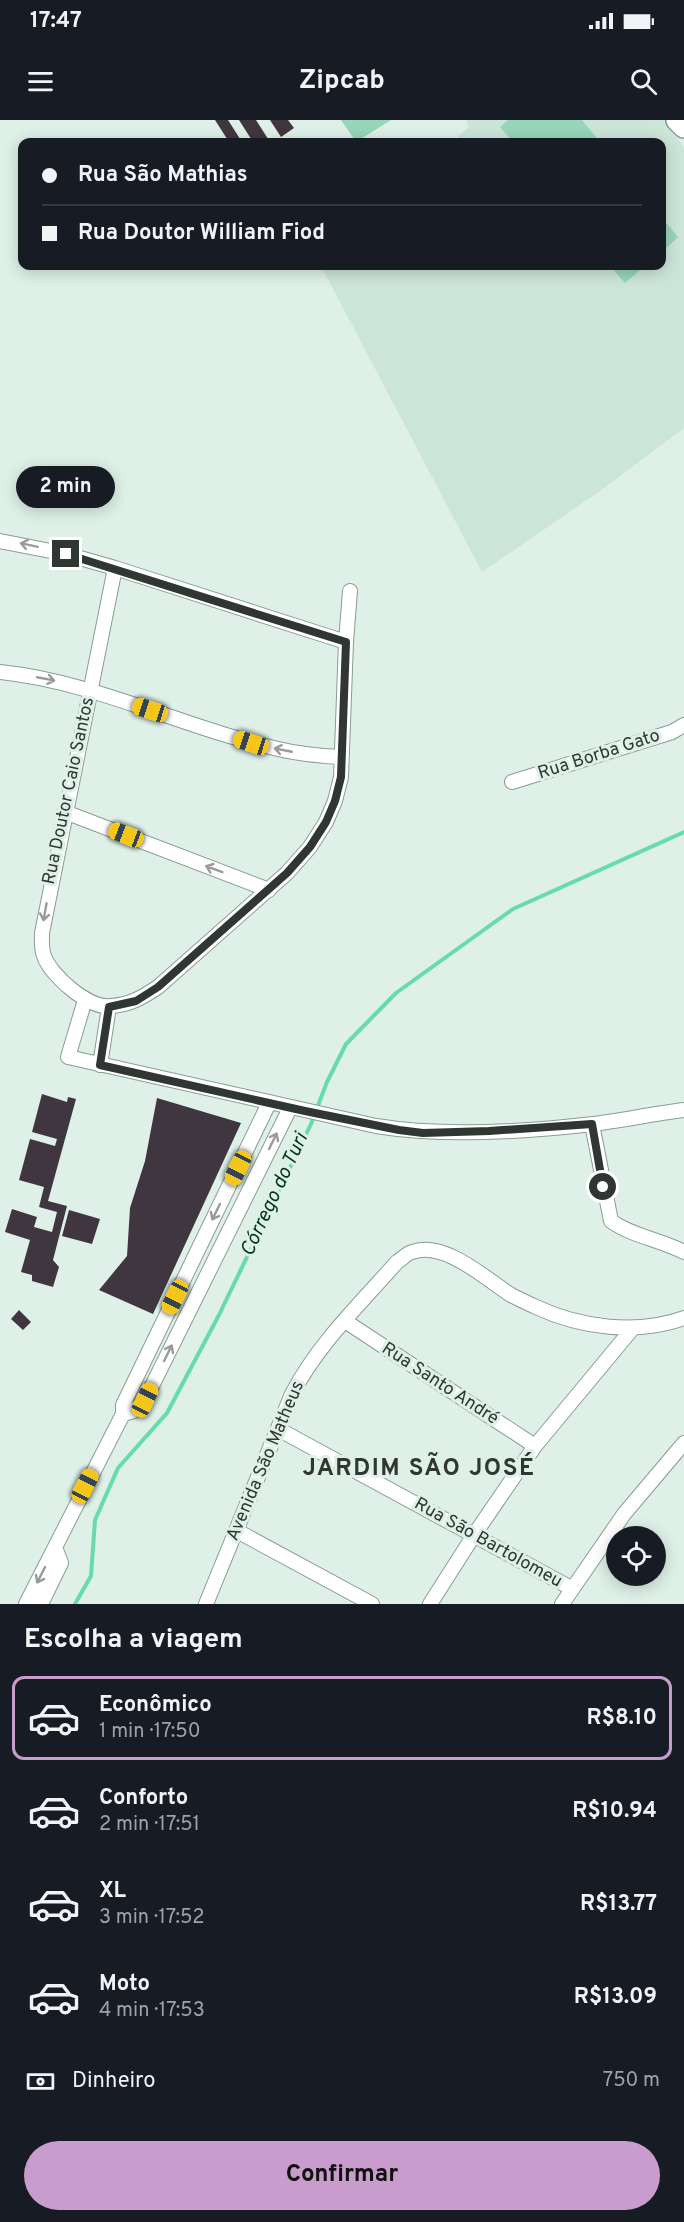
<!DOCTYPE html>
<html lang="pt">
<head>
<meta charset="utf-8">
<style>
	:root { --surface:#171b24; --page:#242831; --text:#f1f3f6; --muted:#9ea1a6; --line:#363941; --accent:#c89ccc }
	body { margin:0; font-family:Overpass,sans-serif; background:var(--page); color:var(--text); height:100vh; display:flex; flex-direction:column; font-size:22px; white-space:nowrap }
	* { box-sizing:border-box; margin:0 }
	p { font-size:20px; color:var(--muted) }
	.icon { flex:none; width:33px; height:33px; fill:none; stroke:currentColor; stroke-width:2; stroke-linecap:round; stroke-linejoin:round }
	.map { position:relative; height:1484px; overflow:hidden }
	.drawer { display:flex; flex-direction:column; background:var(--surface); flex:1 }
	.drawer>* { flex:none }
	.banner { position:absolute; left:18px; top:18px; width:648px; height:132px; border-radius:12px; box-shadow:0 3px 15px #0003; display:grid; align-content:center; height:132px; padding:0 24px; background:var(--surface) }
	.controls { position:absolute; left:606px; top:1406px; display:grid; gap:12px }
	.controls a { display:grid; place-items:center; width:60px; height:60px; border-radius:50%; background:var(--surface); box-shadow:0 3px 15px #0003; font-size:30px }
	.end { position:absolute; width:27px; height:27px; margin:-14px; border:8px solid #303733; background:#fff; box-shadow:0 0 0 3px #fff }
	.from { border-radius:50% }
	.bubble { position:absolute; height:42px; border-radius:21px; background:var(--surface); box-shadow:0 3px 15px #0003; font-size:20px; font-weight:700; line-height:42px; text-align:center }
	.car { position:absolute; width:18px; height:36px; margin:-18px -9px; border-radius:8px; box-shadow:0 0 4px 2px #0007; background:linear-gradient(#f5c518 24%,#345 0 40%,#f5c518 0 76%,#345 0 86%,#f5c518 0) }
	.banner b { display:flex; align-items:center; gap:21px; height:57px; font-size:22px }
	.banner b+b { border-top:2px solid var(--line) }
	.banner i { width:15px; height:15px; background:var(--text) }
	ul { padding:0; list-style:none }
	li { display:flex; align-items:center; gap:18px; height:84px; margin:0 12px 9px; padding:0 12px; border:3px solid transparent; border-radius:12px }
	li div { flex:1 }
	li b { display:block; font-size:22px }
	li em { font-style:normal; font-weight:700 }
	li.selected { border-color:var(--accent) }
	li>.icon { width:54px; height:54px; stroke-width:1.5 }
	h2 { padding:0 24px; font-size:27px; line-height:72px }
	.pay { display:flex; align-items:center; gap:15px; height:66px; padding:0 24px; font-size:22px }
	.pay p { margin-inline-start:auto }
	.button { display:flex; gap:12px; margin-top:auto; padding:12px 24px }
	.button a { flex:1; height:69px; border-radius:36px; background:var(--accent); color:#111; font-size:24px; font-weight:700; line-height:69px; text-align:center }
	.status { display:flex; justify-content:space-between; align-items:center; height:42px; padding:0 30px; background:var(--surface); direction:ltr }
	.status svg { height:16px; fill:currentColor }
	header { display:flex; justify-content:space-between; align-items:center; height:78px; padding:0 24px; background:var(--surface); font-size:27px; font-weight:700 }
	.map>svg:first-child { display:block }
	.built { fill:#cce5d9 }
	.green { fill:#97d6b9 }
	.lines { fill:none; stroke-linecap:round; stroke-linejoin:round }
	.stream { stroke:#68dbad; stroke-width:4 }
	.building { fill:#403640 }
	.street-casing { stroke:#8b9c94; stroke-width:16 }
	.primary-casing { stroke:#8b9c94; stroke-width:24 }
	.street { stroke:#fff; stroke-width:14 }
	.primary { stroke:#fff; stroke-width:21 }
	.oneway { stroke:#989b99 }
	.route { stroke:#303733; stroke-width:8 }
	.labels { text-anchor:middle; dominant-baseline:central; stroke-width:6; stroke-linejoin:round; paint-order:stroke }
	.street-label { font-size:18px; fill:#303733; stroke:#def0e7 }
	.water-label { font-size:20px; font-style:italic; fill:#003422; stroke:#def0e7 }
	.district-label { font-size:24px; font-weight:bold; letter-spacing:1.5px; fill:#303733; stroke:#def0e7 }
</style>
</head>
<body>
<div class="status"><b>17:47</b><svg viewBox="0 0 49 12"><path d="M0 12V9h3v3zM5 12V6h3v6zM10 12V3h3v9zM15 12V0h3v12zM26 1h20v11H26zM47 4h2v5h-2z"/></svg></div>
<header><svg class="icon" aria-label="menu" viewBox="0 0 24 24"><path d="M4 6h16M4 12h16M4 18h16"/></svg>Zipcab<svg class="icon" aria-label="search" viewBox="0 0 24 24"><circle cx="10" cy="10" r="6"/><path d="M15 15l6 6"/></svg></header>
<div class="map">
<svg width="684" height="1484" viewBox="0 0 684 1484">
	<rect width="100%" height="100%" fill="#def0e7"/>
	<path class="built" d="M466,0H672L675,15L684,27V308L600,371L482,452L321,146H662V22H452L469,7Z"/>
	<path class="green" d="M341,0H391L356,22Z
		M508,0H582L600,22H513L500,7Z
		M662,98L678,117L662,132Z
		M610,146H645L625,163Z"/>
	<g class="lines">
		<path class="stream" d="M75,1484L91,1456L95,1400L118,1348L167,1293L219,1195L311,1004L327,962L346,924L396,873L513,789L684,712"/>
	</g>
	<path class="building" d="M215,0H228L242,22H229Z
		M239,0H256L270,22H253Z
		M270,0H288L294,8L281,17Z
		M42,974L67,982L68,977L76,979L48,1081L67,1086L53,1140L59,1147L53,1167L32,1161V1155L21,1152L30,1120L5,1112L12,1089L37,1097L34,1107L52,1112L57,1092L39,1087L44,1067L19,1060L30,1019L55,1026L57,1019L32,1012Z
		M157,978L241,1003L153,1194L99,1170L127,1136L130,1088L145,1041Z
		M69,1090L100,1099L92,1124L62,1116Z
		M19,1190L31,1202L23,1210L11,1199Z"/>
	<g class="lines">
		<defs>
			<path id="street" d="M0,421L66,434L115,448L346,522
				M115,448L42,813C42,820 41,828 44,836C51,856 89,889 111,886C130,885 143,877 158,867L287,753L310,727L326,702L335,681L341,657L346,522L350,471
				M0,552C96,562 184,608 278,629C299,634 320,636 341,637
				M512,662L672,612L684,605
				M65,692L269,770
				M85,880L68,937L376,1006C444,1017 524,1012 593,1004C623,1000 653,994 684,990
				M100,945L109,887
				M592,1004L611,1101C632,1116 661,1120 684,1132
				M345,1201L535,1326
				M123,1294L134,1291L145,1280L290,988
				M278,1309L571,1468
				M237,1411L372,1484
				M26,1484L123,1294V1285L269,983
				M41,1484L61,1443L55,1427
				M206,1484L292,1274C318,1224 360,1184 397,1142C402,1139 407,1133 412,1132C444,1120 486,1159 511,1175C519,1179 527,1183 536,1187C581,1208 637,1215 684,1198
				M430,1484L474,1415L535,1326L633,1208
				M562,1484L624,1394L684,1323"/>
			<path id="primary" d="M677,0L684,7"/>
		</defs>
		<use href="#street" class="street-casing"/>
		<use href="#primary" class="primary-casing"/>
		<use href="#street" class="street"/>
		<use href="#primary" class="primary"/>
	</g>
	<defs><path id="oneway-shaft" d="M-6 0H5M1.5-3L5.5 0L1.5 3" fill="none" stroke-width="1.6" stroke-linecap="round" stroke-linejoin="round" transform="scale(1.5)"/></defs>
	<g class="oneway">
		<use href="#oneway-shaft" transform="translate(29 425) rotate(-168)"/>
		<use href="#oneway-shaft" transform="translate(46 559) rotate(11)"/>
		<use href="#oneway-shaft" transform="translate(283 630) rotate(-169)"/>
		<use href="#oneway-shaft" transform="translate(214 749) rotate(-159)"/>
		<use href="#oneway-shaft" transform="translate(45 792) rotate(100)"/>
		<use href="#oneway-shaft" transform="translate(273 1021) rotate(-64)"/>
		<use href="#oneway-shaft" transform="translate(216 1092) rotate(116)"/>
		<use href="#oneway-shaft" transform="translate(168 1233) rotate(-64)"/>
		<use href="#oneway-shaft" transform="translate(41 1455) rotate(117)"/>
	</g>
	<g class="lines">
		<path class="route" d="M66,434L346,522L341,657L335,681L326,702L310,727L287,753L158,867L136,881L109,887L100,945L305,991L399,1010L423,1013L489,1011L592,1004L603,1067"/>
	</g>
	<g class="labels">
		<g class="street-label">
			<text transform="translate(599 635) rotate(-18)">Rua Borba Gato</text>
			<text transform="translate(69 671) rotate(-78)">Rua Doutor Caio Santos</text>
			<text transform="translate(440 1264) rotate(33)">Rua Santo André</text>
			<text transform="translate(266 1341) rotate(-67)">Avenida São Matheus</text>
			<text transform="translate(488 1423) rotate(29)">Rua São Bartolomeu</text>
		</g>
		<g class="water-label">
			<text transform="translate(275 1075) rotate(-65)">Córrego do Turi</text>
		</g>
		<g class="district-label">
			<text x="419" y="1349">JARDIM SÃO JOSÉ</text>
		</g>
	</g>
</svg>
<div class="controls">
<a><svg class="icon" aria-label="locate" viewBox="0 0 24 24"><circle cx="12" cy="12" r="6"/><path d="M12 2v4M12 18v4M2 12h4M18 12h4"/></svg></a>
</div>
<i class="end from" style="left:603px;top:1067px"></i>
<i class="end" style="left:66px;top:434px"></i>
<div class="bubble" style="left:16px;top:346px;width:99px">2 min</div>
<i class="car" style="left:150px;top:590px;rotate:288deg"></i>
<i class="car" style="left:251px;top:623px;rotate:288deg"></i>
<i class="car" style="left:126px;top:715px;rotate:291deg"></i>
<i class="car" style="left:238px;top:1048px;rotate:206deg"></i>
<i class="car" style="left:175px;top:1177px;rotate:206deg"></i>
<i class="car" style="left:145px;top:1280px;rotate:26deg"></i>
<i class="car" style="left:85px;top:1366px;rotate:27deg"></i>
<div class="banner">
<b><i class="from"></i>Rua São Mathias</b>
<b><i></i>Rua Doutor William Fiod</b>
</div>
</div>
<section class="drawer">
<h2>Escolha a viagem</h2>
<ul>
<li class="selected"><svg class="icon" aria-label="car" viewBox="0 0 24 24"><path d="M5 17H2v-5l4-1 3-4h7l3 4 3 1v5h-3M9 17h6M6 11h13"/><circle cx="7" cy="17" r="2"/><circle cx="17" cy="17" r="2"/></svg><div><b>Econômico</b><p>1 min · 17:50</p></div><em>R$8.10</em></li>
<li><svg class="icon" aria-label="car" viewBox="0 0 24 24"><path d="M5 17H2v-5l4-1 3-4h7l3 4 3 1v5h-3M9 17h6M6 11h13"/><circle cx="7" cy="17" r="2"/><circle cx="17" cy="17" r="2"/></svg><div><b>Conforto</b><p>2 min · 17:51</p></div><em>R$10.94</em></li>
<li><svg class="icon" aria-label="car" viewBox="0 0 24 24"><path d="M5 17H2v-5l4-1 3-4h7l3 4 3 1v5h-3M9 17h6M6 11h13"/><circle cx="7" cy="17" r="2"/><circle cx="17" cy="17" r="2"/></svg><div><b>XL</b><p>3 min · 17:52</p></div><em>R$13.77</em></li>
<li><svg class="icon" aria-label="car" viewBox="0 0 24 24"><path d="M5 17H2v-5l4-1 3-4h7l3 4 3 1v5h-3M9 17h6M6 11h13"/><circle cx="7" cy="17" r="2"/><circle cx="17" cy="17" r="2"/></svg><div><b>Moto</b><p>4 min · 17:53</p></div><em>R$13.09</em></li>
</ul>
<div class="pay"><svg class="icon" aria-label="cash" viewBox="0 0 24 24"><path d="M3 7h18v10H3z"/><circle cx="12" cy="12" r="2"/></svg>Dinheiro<p>750 m</p></div>
<div class="button"><a>Confirmar</a></div>
</section>
</body>
</html>
